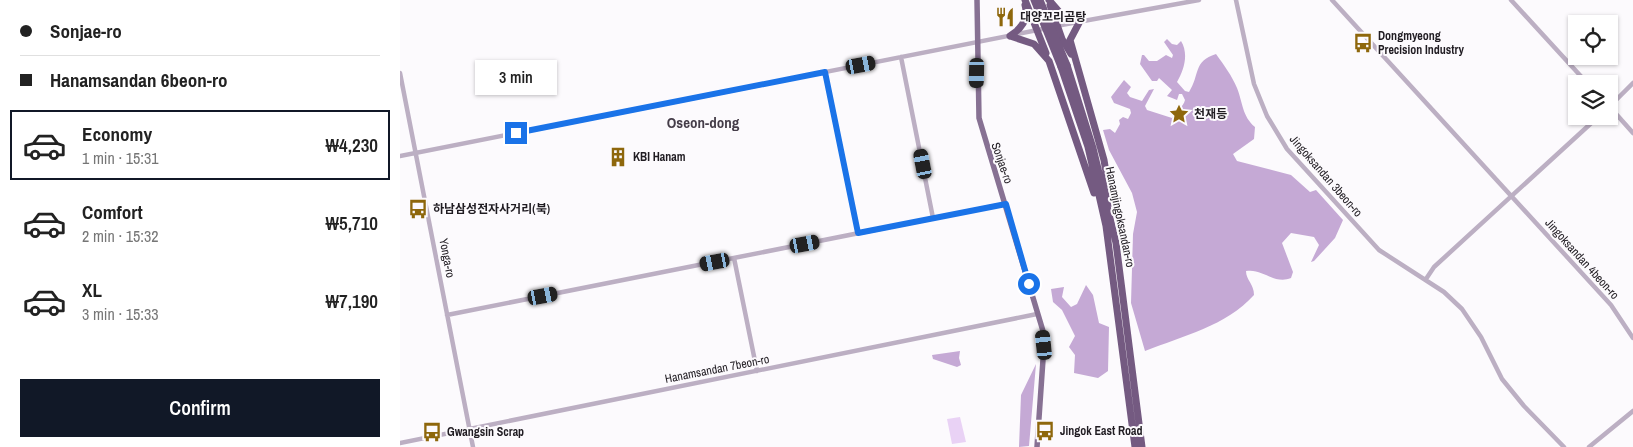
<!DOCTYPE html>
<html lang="en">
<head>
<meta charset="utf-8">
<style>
	:root { --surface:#fff; --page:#f2f2f2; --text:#222; --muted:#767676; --line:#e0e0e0; --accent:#111827 }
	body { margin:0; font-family:"Archivo Narrow","Noto Sans KR",sans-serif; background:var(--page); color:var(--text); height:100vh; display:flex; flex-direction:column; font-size:19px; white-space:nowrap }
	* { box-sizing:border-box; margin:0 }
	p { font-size:16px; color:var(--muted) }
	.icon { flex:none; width:28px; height:28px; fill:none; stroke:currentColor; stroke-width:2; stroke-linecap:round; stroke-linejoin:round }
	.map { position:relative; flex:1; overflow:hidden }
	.sheet { display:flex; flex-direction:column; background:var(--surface); width:400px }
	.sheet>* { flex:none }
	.guide { display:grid; align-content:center; height:110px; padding:0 20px; background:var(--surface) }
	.controls { position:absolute; left:1168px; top:15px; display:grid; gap:10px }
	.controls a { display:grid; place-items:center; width:50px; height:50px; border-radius:0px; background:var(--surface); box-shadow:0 1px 4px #0004; font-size:25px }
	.end { position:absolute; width:22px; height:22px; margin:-11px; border:6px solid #1a73e8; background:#fff; box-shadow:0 0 0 2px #fff }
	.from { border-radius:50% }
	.bubble { position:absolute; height:35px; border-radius:0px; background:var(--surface); box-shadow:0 1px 4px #0004; font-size:16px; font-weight:600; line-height:35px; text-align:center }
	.car { position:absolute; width:15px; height:30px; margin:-15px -8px; border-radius:6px; box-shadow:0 0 4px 1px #0007; background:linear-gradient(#222 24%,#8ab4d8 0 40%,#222 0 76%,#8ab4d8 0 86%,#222 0) }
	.guide b { display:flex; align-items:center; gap:18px; height:48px; font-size:19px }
	.guide b+b { border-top:1px solid var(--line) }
	.guide i { width:12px; height:12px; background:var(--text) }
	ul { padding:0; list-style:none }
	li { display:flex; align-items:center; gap:15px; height:70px; margin:0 10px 8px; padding:0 10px; border:2px solid transparent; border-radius:0px }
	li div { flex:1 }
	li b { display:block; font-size:19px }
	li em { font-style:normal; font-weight:600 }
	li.on { border-color:var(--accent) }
	li>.icon { width:45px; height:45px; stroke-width:1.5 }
	.button { display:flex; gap:10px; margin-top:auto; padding:10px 20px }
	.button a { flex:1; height:58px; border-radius:0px; background:var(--accent); color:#fff; font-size:20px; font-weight:600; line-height:58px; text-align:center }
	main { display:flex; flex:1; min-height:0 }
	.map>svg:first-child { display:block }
	.green { fill:#e9d2f5 }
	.forest { fill:#c5a9d5 }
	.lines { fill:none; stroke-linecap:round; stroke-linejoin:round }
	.minor { stroke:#bcafc3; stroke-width:4.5 }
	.major { stroke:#877193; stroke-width:5.5 }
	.highway { stroke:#745a81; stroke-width:7 }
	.highway-bridge { stroke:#745a81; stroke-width:7 }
	.route { stroke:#1a73e8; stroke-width:6 }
	.labels { text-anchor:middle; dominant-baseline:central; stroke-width:4; stroke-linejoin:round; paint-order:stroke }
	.poi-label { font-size:12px; font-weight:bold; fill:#201c22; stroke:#fcfafd; text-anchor:start }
	.street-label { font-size:12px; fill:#201c22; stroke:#fcfafd }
	.quarter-label { font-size:15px; font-weight:bold; fill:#453d49; stroke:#fcfafd }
</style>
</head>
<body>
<main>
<section class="sheet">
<div class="guide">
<b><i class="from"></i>Sonjae-ro</b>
<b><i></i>Hanamsandan 6beon-ro</b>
</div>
<ul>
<li class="on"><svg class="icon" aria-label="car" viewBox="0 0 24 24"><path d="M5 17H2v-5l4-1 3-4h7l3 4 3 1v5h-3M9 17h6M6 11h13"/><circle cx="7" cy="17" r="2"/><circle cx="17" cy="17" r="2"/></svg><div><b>Economy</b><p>1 min · 15:31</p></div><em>₩4,230</em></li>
<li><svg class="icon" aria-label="car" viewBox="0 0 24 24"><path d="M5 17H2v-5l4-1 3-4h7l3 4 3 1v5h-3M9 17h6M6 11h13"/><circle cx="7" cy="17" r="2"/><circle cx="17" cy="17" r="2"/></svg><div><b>Comfort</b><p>2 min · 15:32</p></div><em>₩5,710</em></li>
<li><svg class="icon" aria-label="car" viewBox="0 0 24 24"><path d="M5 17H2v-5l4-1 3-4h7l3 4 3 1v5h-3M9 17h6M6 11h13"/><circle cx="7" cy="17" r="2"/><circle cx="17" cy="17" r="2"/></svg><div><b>XL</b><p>3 min · 15:33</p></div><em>₩7,190</em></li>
</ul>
<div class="button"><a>Confirm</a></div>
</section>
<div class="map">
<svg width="1233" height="447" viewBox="0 0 1233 447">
	<rect width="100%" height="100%" fill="#fcfafd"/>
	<path class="green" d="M560,417L566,442L552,444L547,419Z"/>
	<path class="forest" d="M767,39L772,44L777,45L781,41C789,54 784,70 777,82L785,91L789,92C800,75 793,61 816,54C824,65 832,76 837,88C843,103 842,116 855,127L854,139L833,154L837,161L891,175L910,192L916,190L943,220L935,238L914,261L911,262L919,245L914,237L891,233L882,243L893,272L891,278C874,285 863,268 846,271C846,280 854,284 854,295C826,326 783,336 745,351L731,303L733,234L737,212L732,193L709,150L703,130L710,129L715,133L720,124L719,120L723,117L728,119L731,113L730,109L714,103L711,97L724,80L731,87L727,93L730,97L742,101L749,90L754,89L745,106L747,110L772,118C776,110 783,108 785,100L782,94H779L777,100L767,96L772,90L759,78L757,81H752L740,64L742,55H744L749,61H757L766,55L772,58L773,55L764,42Z
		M686,285L693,295L699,323L709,327L708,371L698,378L674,373L675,355L669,347L675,336L662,310L653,302L651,289L664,287L662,297L671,307L677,304Z
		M560,351L559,358L561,365L557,367L533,359L532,355Z
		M636,364L629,446L619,447L621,395Z"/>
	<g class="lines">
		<path class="minor" d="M836,0L854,84L867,116L887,149L979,250L1044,292L1062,309L1081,337L1102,379L1124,406L1164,447
			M932,0L1211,305L1233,338
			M1111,0L1188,84
			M656,26L799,0
			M501,57L533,218
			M425,72L458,233
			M0,73L73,447
			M1209,106L1233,133
			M1209,107L1233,83
			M0,156L648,28
			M334,258L357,371
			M1026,279L1034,267L1199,116
			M47,315L605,204
			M0,443L637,314
			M1189,447L1233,411"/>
		<path class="major" d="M577,0L579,118L643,331L644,345L637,447"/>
		<path class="highway" d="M625,0L646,53
			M649,0L662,15L680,21L670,40L704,160L711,203
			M650,5L662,39L671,54
			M610,36L634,44L649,61L694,193
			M610,36C621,29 629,19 625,5
			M667,65L693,148L716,243L742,447
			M661,67L688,147L706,226L735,447"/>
		<path class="highway-bridge" d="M634,0L661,67
			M640,0L667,65"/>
	</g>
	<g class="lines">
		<path class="route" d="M116,133L425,72L458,233L606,204L629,284"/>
	</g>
	<defs>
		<symbol id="restaurant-bare" viewBox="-9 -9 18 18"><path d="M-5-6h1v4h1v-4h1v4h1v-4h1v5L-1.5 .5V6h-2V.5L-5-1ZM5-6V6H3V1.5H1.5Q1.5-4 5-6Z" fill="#8e670c" stroke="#fcfafd" stroke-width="2.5" paint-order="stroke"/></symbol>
		<symbol id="bus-bare" viewBox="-9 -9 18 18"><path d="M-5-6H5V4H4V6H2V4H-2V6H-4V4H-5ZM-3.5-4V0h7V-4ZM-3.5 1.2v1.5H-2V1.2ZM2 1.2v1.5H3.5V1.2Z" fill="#8e670c" stroke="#fcfafd" stroke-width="2.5" paint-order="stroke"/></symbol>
		<symbol id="sight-bare" viewBox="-9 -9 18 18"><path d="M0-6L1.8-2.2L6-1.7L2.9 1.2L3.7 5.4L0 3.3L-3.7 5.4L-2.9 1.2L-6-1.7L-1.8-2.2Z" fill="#8e670c" stroke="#fcfafd" stroke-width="2.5" paint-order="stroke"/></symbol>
		<symbol id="building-bare" viewBox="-9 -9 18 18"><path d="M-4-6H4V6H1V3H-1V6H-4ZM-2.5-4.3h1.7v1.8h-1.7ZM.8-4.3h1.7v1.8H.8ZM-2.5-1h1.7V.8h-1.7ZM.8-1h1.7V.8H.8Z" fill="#8e670c" stroke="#fcfafd" stroke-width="2.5" paint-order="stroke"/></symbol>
	</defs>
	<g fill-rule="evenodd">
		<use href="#restaurant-bare" x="591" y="3" width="28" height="28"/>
		<use href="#bus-bare" x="949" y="29" width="28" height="28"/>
		<use href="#sight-bare" x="765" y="100" width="28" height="28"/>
		<use href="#building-bare" x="204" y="143" width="28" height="28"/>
		<use href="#bus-bare" x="4" y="195" width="28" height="28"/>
		<use href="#bus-bare" x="631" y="417" width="28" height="28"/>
		<use href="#bus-bare" x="18" y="418" width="28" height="28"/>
	</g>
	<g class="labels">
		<g class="poi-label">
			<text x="620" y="17">대양꼬리곰탕</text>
			<text x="978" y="36">Dongmyeong<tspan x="978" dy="14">Precision Industry</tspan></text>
			<text x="794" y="114">천재등</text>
			<text x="233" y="157">KBI Hanam</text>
			<text x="33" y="209">하남삼성전자사거리(북)</text>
			<text x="660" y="431">Jingok East Road</text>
			<text x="47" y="432">Gwangsin Scrap</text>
		</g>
		<g class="street-label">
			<text transform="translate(602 163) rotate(71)">Sonjae-ro</text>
			<text transform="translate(926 176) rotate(49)">Jingoksandan 3beon-ro</text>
			<text transform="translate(720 217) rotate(78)">Hanamjingoksandan-ro</text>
			<text transform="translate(47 258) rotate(79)">Yonga-ro</text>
			<text transform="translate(1182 259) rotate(48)">Jingoksandan 4beon-ro</text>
			<text transform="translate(317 369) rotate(-11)">Hanamsandan 7beon-ro</text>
		</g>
		<g class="quarter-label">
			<text x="303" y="122">Oseon-dong</text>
		</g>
	</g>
</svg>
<div class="controls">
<a><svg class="icon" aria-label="locate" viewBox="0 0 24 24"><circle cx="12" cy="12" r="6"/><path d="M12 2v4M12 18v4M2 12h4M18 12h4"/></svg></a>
<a><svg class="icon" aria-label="layers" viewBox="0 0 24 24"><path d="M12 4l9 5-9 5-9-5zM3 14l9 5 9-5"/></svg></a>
</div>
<i class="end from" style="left:629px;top:284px"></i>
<i class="end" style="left:116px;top:133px"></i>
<div class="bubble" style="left:75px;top:60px;width:82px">3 min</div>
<i class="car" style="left:461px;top:65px;rotate:79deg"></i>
<i class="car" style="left:577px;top:73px;rotate:181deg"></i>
<i class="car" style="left:523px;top:164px;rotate:349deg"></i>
<i class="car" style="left:405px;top:244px;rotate:79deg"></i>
<i class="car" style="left:315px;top:262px;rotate:259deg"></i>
<i class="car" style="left:143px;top:296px;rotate:79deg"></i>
<i class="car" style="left:644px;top:345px;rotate:354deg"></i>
</div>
</main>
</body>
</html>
